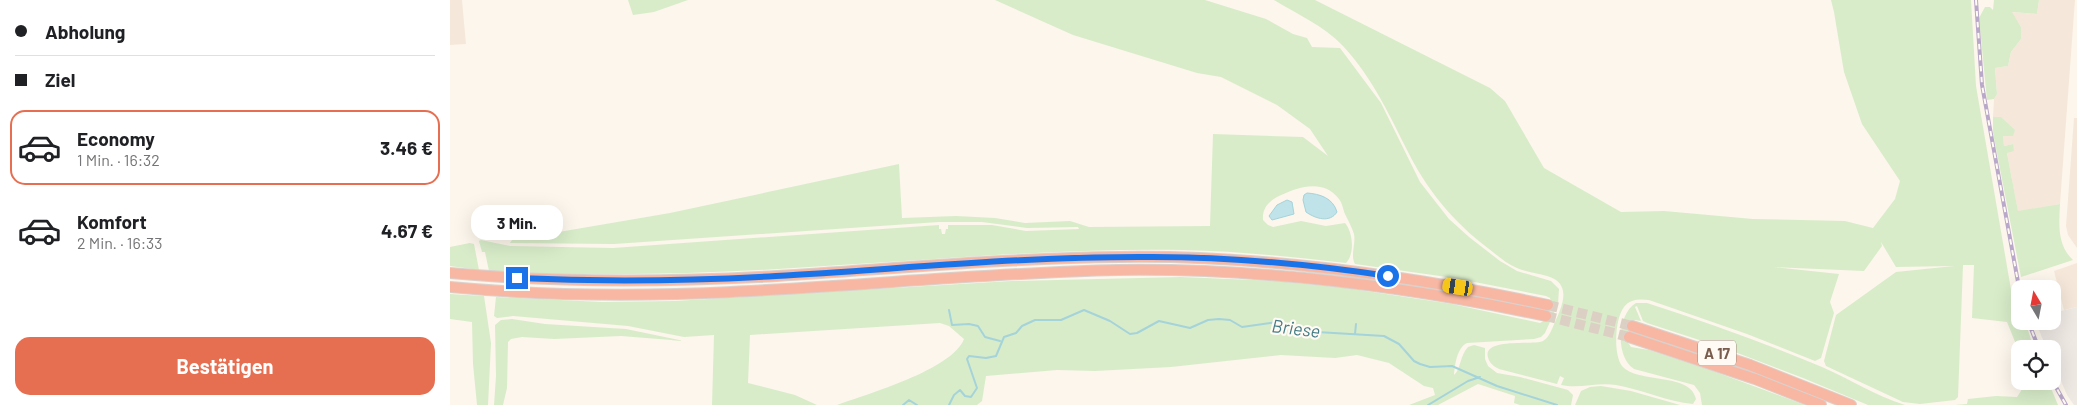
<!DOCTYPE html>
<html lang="de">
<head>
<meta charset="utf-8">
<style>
	:root { --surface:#fff; --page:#f6f6f6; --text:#202124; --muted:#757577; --line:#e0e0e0; --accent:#e76f51 }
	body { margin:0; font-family:Barlow,sans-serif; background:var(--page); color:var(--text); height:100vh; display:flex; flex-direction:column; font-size:19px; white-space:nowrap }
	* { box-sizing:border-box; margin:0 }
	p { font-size:16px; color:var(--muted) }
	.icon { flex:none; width:28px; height:28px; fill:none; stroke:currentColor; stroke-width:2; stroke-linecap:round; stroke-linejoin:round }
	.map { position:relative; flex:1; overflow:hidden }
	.side { display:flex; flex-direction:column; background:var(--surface); width:450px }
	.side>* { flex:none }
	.top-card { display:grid; align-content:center; height:110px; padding:0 15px; background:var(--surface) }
	.needle { width:32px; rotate:350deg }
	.tools { position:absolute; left:1561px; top:280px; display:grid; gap:10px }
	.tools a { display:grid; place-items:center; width:50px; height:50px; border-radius:10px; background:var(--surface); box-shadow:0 5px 20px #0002; font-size:25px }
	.end { position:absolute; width:22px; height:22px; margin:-11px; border:6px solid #1a73e8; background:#fff; box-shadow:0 0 0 2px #fff }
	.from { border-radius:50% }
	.bubble { position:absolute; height:35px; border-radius:15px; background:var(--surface); box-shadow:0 5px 20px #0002; font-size:16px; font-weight:700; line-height:35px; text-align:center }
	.car { position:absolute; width:15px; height:30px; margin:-15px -8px; border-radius:6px; box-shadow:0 0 4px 1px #0007; background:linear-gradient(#f5c518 24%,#345 0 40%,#f5c518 0 76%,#345 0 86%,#f5c518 0) }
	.top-card b { display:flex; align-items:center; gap:18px; height:48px; font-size:19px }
	.top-card b+b { border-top:1px solid var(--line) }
	.top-card i { width:12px; height:12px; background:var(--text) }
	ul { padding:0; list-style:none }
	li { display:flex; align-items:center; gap:15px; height:75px; margin:0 10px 8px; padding:0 5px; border:2px solid transparent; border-radius:15px }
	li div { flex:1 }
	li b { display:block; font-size:19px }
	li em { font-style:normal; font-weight:700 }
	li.on { border-color:var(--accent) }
	li>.icon { width:45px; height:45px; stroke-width:1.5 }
	.cta { display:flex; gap:10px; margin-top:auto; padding:10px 15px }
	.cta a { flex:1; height:58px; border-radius:15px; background:var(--accent); color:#fff; font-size:20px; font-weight:700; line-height:58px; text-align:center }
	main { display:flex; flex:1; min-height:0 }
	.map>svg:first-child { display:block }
	.residential { fill:#f5e8da }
	.industrial { fill:#efe9e4 }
	.green { fill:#d8ecc9 }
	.water { fill:#bfe3e8; stroke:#a5d3da }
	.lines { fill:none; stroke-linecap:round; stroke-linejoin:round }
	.stream { stroke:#a5d3da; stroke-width:2 }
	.highway-tunnel { stroke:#dcd0c4; stroke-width:10; stroke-dasharray:10 5; stroke-linecap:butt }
	.highway-casing { stroke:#dad1cd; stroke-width:12 }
	.highway { stroke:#f7b7a3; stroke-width:10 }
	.rail-casing { stroke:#b9a8c9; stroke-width:4 }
	.rail { stroke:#fffaf3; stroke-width:2; stroke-dasharray:5.5; stroke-linecap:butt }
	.route { stroke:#1a73e8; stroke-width:6 }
	.labels { text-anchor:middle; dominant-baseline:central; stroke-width:4.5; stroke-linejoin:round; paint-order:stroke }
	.shield { fill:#fffaf3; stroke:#a28b7f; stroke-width:1 }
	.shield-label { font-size:15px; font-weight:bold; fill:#7a5c4d }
	.water-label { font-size:18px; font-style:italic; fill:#437c86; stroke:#fffaf3 }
</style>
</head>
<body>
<main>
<section class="side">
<div class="top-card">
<b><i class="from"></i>Abholung</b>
<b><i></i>Ziel</b>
</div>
<ul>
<li class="on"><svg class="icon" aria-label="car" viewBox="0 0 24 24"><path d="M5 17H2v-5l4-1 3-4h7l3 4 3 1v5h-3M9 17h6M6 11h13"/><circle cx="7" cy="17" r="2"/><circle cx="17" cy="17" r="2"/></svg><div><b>Economy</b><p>1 Min. · 16:32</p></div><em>3.46 €</em></li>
<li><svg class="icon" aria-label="car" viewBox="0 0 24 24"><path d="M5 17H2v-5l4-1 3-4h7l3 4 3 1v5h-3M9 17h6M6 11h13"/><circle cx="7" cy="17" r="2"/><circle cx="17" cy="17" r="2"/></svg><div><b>Komfort</b><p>2 Min. · 16:33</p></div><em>4.67 €</em></li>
</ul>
<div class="cta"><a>Bestätigen</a></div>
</section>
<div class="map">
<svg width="1627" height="405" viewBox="0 0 1627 405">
	<rect width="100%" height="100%" fill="#fdf6ec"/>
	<path class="residential" d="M0,0H12L16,44L0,45Z
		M1589,0H1625L1610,204L1568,212L1557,153L1563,144L1554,146L1551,117H1543L1544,99L1547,94L1545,68L1558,66L1561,52L1571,39V27L1561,12L1587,14Z
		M1624,118H1627V248L1618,235L1616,226Z
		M1627,263V307L1614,310L1604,271Z"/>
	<path class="industrial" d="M1627,307V405H1624L1617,395L1603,362L1602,349H1597L1585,321H1602L1603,313Z"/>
	<path class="green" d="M178,0H238L204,12L183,15Z
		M545,0H755L816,19L843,34L857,38L862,47L890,48L931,103L970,182L999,219L1019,237L1050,261L1067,271L1101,281L1109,289L1108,304L1095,333L1091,337L1084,339L1017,343C1007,348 1005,364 1004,375C1011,369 1010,355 1018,347L1024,345L1035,348V359L1038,366L1047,373L1070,377L1118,390L1123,395L1121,405H1070L1064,403L1065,396L1028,384L988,405H959L985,395L983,388L974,386L939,363L907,355L885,358L831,355L721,367L645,371L607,370L536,376L532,401L527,405H387C417,394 502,370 514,339L499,326L490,323L300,335L298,383L345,395L367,405H262L264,335L234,337L178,326L63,316L47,318L44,316L46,297L152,302L224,301L561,281L731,277L826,281L896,288L1002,304L1090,323L1097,319V309L1101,302L1100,298L1096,296L1004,278L905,264C900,255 906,244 904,234C902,228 899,222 896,216C893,211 893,204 889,199C873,178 848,187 829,196C819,201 812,208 813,220L818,225L823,227L851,221L876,226L895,223C903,232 905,254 896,263C842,257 788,251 733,250C613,248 494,259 375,266C263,274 151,277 39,271L35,252H32L29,241L31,240L60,246L163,248L489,225V229H491L492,234H495L496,229H498V225H542L576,231L629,229L628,227L577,228L532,222H489L164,244L60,243L62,240L220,213L449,164L452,218L506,216L545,218L575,223L620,221L639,227L760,226L763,134L853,137L878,156L860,129L827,105L771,77L747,73L623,35Z
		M824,0H865L1040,88L1055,101L1094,168L1171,212L1214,211L1303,219L1395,221L1423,228L1445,199L1450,181L1412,124L1394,72L1384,12L1381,0H1521L1526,86L1564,307L1570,310V321H1575L1584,349H1570V354L1557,322L1522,318L1524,265H1513L1508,397L1505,400L1470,404L1453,402L1376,366L1374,361L1386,315L1446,272L1504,266L1446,267L1431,242L1432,246L1414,271L1324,267L1389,274L1380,302L1384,313L1371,358L1365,361L1297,334L1199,300C1190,299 1180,299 1174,307C1165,318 1163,354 1172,366C1187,384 1241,372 1246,399L1243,404C1218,402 1191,389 1166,385C1147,382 1130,389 1111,385L1114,378L1110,376L1107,384L1049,369C1045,367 1042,365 1040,362C1025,336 1083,346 1093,341C1100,337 1102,328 1105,322C1113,305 1122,283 1097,276C1087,273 1076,272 1067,268C1057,264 1048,256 1039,249C1003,222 976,189 956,148C938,112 921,76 893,46C874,26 847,14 824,0Z
		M1544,0H1589L1587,14L1562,12L1571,27V39L1561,52L1558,66L1545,68L1547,94L1544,99L1537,100L1529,18L1535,7H1540L1543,10Z
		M1543,117H1551L1565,130L1563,136H1553L1554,146L1563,144L1564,151L1557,153L1568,211L1610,204C1609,225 1607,245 1623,260L1571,277L1543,133Z
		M20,243L24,244L29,270L0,266V247Z
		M0,294L34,296L41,343L38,405H27L23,364L22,322L0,319Z
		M1186,303H1197C1256,322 1315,343 1372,367C1400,379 1426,396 1455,405H1418L1353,378L1277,349L1197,323L1193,321L1187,306L1185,307L1191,321L1185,320L1181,322L1176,340L1181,347L1199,350L1260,370L1355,405H1252L1250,393L1244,385L1184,369C1165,357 1167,314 1186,303Z
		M62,319L95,324L176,329L234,341L171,336L104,339L72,337L61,339L58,342L57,388L53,405H44L46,376L45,325L51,320Z
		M1572,381H1598L1608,405H1505L1517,404L1518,399L1546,396L1567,397L1571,391Z
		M1151,386L1181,391L1230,405H1125L1131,391L1140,387Z"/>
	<path class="water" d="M857,193C870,194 883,198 887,212C880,223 866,219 856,212L853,200L854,195Z
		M837,200L842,202L844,214L822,220L819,216L827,205Z"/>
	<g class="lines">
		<path class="stream" d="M499,310L502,325L519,324L528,326L535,337L550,341
			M905,334L906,324
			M453,405L459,400L467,405
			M499,405L504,395L510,390L515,396L521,397L527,388L517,359L519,356L536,358L546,356L554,337L566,333L572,326L585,320H611L634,310L660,321L680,334L687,333L709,321L740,328L758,320L769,319L780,320L792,327L828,322L867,332L934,336L949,344L964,361L970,364L980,367L1002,366L1047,386L1107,405
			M978,405L1018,381L1030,377"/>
		<path class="highway-tunnel" d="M1098,305L1182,326
			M1096,316L1179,337"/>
		<defs>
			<path id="highway" d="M0,273C109,283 218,282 327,276C441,269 555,258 670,257C814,255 957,275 1098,305
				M0,287C75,294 151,296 226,294C374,290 521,273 668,270C813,268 955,286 1096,316
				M1182,326L1300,365L1401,405
				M1179,337L1305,379L1371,405"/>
		</defs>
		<use href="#highway" class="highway-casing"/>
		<use href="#highway" class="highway"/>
		<defs>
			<path id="rail" d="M1526,0L1532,85L1570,293
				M1578,321L1589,349
				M1602,380L1616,405"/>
		</defs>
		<use href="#rail" class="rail-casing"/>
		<use href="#rail" class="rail"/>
	</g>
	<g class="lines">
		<path class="route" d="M67,278C153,282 239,281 326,276C451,269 576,256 702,257C781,257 859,264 938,276"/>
	</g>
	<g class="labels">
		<rect class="shield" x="1248" y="340.5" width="38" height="25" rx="4"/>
		<g class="shield-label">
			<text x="1267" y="353">A 17</text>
		</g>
		<g class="water-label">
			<text transform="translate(846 328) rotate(7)">Briese</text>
		</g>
	</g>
</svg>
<div class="tools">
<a><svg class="needle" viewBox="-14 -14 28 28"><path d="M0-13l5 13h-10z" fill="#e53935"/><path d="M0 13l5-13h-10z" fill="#757577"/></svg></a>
<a><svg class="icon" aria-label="locate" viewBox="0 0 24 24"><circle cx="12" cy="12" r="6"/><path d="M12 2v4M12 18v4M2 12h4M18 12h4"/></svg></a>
</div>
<i class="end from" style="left:938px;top:276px"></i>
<i class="end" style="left:67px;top:278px"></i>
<div class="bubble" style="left:21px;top:205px;width:92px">3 Min.</div>
<i class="car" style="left:1008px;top:287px;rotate:279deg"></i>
</div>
</main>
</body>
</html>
